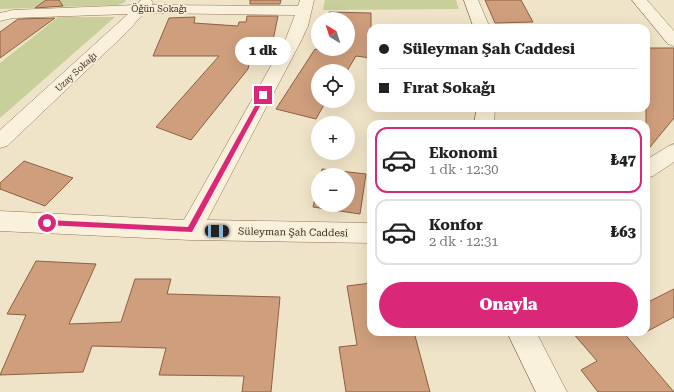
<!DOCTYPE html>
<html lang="tr">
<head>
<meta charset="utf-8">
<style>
	:root { --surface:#fff; --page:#f6f6f6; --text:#222; --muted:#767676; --line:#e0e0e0; --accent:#db2777 }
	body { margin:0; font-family:"Roboto Serif",serif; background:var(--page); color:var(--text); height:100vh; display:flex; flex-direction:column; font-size:15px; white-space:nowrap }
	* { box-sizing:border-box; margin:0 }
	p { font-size:13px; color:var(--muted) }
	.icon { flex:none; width:22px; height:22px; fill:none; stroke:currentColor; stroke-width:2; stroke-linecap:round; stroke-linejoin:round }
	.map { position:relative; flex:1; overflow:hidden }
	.side { position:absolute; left:367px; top:120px; width:283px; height:216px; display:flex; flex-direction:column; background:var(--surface); border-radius:12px; box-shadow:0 4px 16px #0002 }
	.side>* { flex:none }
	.top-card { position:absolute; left:367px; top:24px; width:283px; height:88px; border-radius:12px; box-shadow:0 4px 16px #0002; display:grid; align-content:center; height:88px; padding:0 12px; background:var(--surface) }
	.needle { width:26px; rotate:322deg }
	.buttons { position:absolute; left:311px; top:12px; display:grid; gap:8px }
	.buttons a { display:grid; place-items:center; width:44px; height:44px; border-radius:50%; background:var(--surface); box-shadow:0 4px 16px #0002; font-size:20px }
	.end { position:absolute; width:18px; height:18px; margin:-9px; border:5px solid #db2777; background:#fff; box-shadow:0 0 0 2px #fff }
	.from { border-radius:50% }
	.bubble { position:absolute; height:28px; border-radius:14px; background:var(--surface); box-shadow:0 4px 16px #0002; font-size:13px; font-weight:800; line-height:28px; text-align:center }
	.car { position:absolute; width:12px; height:24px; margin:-12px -6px; border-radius:5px; box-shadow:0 0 3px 1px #0007; background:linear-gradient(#222 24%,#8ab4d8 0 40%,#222 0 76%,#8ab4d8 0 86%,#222 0) }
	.top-card b { display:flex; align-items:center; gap:14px; height:38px; font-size:15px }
	.top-card b+b { border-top:1px solid var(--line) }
	.top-card i { width:10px; height:10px; background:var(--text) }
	ul { padding:7px 0 0; list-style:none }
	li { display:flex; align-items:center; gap:12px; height:66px; margin:0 8px 6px; padding:0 4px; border:2px solid var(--line); border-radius:12px }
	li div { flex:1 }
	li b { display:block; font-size:15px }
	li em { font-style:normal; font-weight:800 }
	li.selected { border-color:var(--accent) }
	li>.icon { width:36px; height:36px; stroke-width:1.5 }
	.button { display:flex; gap:8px; margin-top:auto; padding:8px 12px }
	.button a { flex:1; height:46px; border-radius:24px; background:var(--accent); color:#fff; font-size:16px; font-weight:800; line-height:46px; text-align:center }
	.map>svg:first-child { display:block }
	.green { fill:#c9cf9b }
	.building { fill:#cf9f7d; stroke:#8d5f41 }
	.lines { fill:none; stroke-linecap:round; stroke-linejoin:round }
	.minor-casing { stroke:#8d765c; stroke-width:1 }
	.minor { fill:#faf1dc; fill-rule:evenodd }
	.route { fill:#db2777 }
	.labels { text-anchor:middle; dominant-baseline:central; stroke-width:3.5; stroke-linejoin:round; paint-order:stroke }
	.far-street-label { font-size:9px; fill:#3d2e20; stroke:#f7eed8 }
	.street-label { font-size:10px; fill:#3d2e20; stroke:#f7eed8 }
</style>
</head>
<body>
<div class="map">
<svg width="674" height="392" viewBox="0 0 674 392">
	<rect width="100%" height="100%" fill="#f0e4c8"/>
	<path class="green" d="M0,0H126L124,3L117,5L0,9Z
		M325,0H456L459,9L323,10Z
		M58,17H115L0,118V63Z"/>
	<path class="building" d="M46,0H59L63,6L35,8Z
		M250,0H281L280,4H250Z
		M485,0H521L533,22L495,23Z
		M329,12L371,13V58L356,56L347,71H318V101H326L316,119L276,109L315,49L325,51V49H348V19H329Z
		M247,16H278L271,50H252L248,69L191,140L156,127L219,56H153L169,18L195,17L194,23L238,26L239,22H246Z
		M55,18L0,58V32L18,19Z
		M646,48H674V118L646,152Z
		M24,161L73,178L45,206L0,189V183Z
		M322,169L366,174L360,214L313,207L318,186V205H348V175H321Z
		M36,261L96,264L69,324L121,322L135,279H171L167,294L280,297L271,392H242L244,376L159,375L166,348L92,346L83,372L0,375L26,315L7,314Z
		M371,283V332H414L430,392H346L339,347L357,345L347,286Z
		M674,289V317L646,332V303Z
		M572,332H623L674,392H598L581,370L597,361Z"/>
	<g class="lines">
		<defs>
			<path id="minor" d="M141,0H151L153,3L152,5L298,6L300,0H314L308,26L301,41L207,220L371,223V243L190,240L0,231V211L184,220L285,41L295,15L144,13L127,32L7,146L0,148V130L128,14L13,18L0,21V13L13,10L136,5Z
				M464,0H478L490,28H474Z
				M632,0H647L674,31V46L668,44Z
				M477,108H495L494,124H474Z
				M674,144V162L653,176L646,178V160L667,147Z
				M507,332H536L567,392H536Z"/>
		</defs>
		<use href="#minor" class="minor-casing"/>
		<use href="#minor" class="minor"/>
	</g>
	<path class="route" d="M263,93L266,95L192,232L45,225L44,223L47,220L188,227L261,95Z"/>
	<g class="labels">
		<g class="far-street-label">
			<text x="159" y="9">Öğün Sokağı</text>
			<text transform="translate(76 72) rotate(-43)">Uzay Sokağı</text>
		</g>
		<g class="street-label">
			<text transform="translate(293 232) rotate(1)">Süleyman Şah Caddesi</text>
		</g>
	</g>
</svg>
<div class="buttons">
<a><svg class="needle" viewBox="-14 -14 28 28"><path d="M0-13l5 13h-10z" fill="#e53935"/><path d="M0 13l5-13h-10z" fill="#767676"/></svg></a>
<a><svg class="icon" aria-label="locate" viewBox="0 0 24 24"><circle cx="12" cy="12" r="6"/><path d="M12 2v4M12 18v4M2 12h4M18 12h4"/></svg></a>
<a>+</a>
<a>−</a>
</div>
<i class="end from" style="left:47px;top:223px"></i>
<i class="end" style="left:263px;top:95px"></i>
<div class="bubble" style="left:235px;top:37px;width:56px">1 dk</div>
<i class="car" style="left:217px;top:231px;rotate:91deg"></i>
<div class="top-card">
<b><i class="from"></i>Süleyman Şah Caddesi</b>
<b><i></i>Fırat Sokağı</b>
</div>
<section class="side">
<ul>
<li class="selected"><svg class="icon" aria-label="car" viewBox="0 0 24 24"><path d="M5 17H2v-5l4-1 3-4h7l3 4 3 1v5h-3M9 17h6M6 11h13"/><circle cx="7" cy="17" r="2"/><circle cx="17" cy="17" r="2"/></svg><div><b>Ekonomi</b><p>1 dk · 12:30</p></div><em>₺47</em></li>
<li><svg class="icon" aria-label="car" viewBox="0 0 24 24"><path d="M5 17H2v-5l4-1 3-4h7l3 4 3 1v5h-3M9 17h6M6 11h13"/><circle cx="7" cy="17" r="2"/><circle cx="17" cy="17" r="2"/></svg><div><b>Konfor</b><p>2 dk · 12:31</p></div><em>₺63</em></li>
</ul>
<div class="button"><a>Onayla</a></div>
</section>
</div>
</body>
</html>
